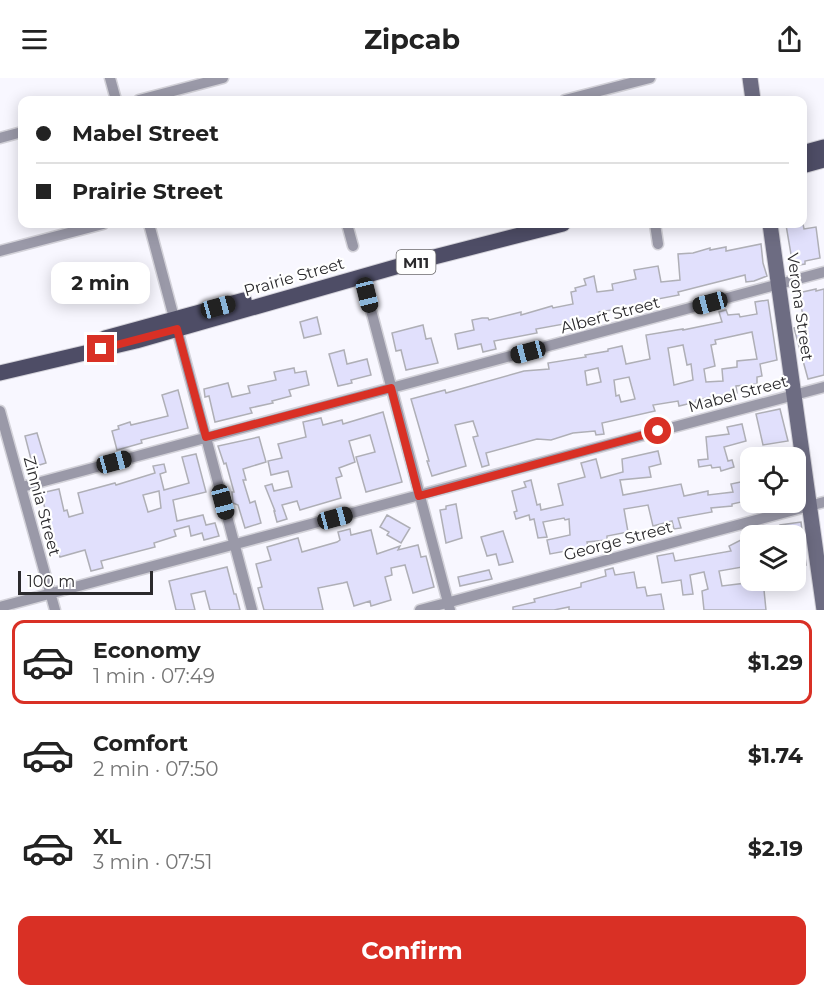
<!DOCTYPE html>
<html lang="en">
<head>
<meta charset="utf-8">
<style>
	:root { --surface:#fff; --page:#f2f2f2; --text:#222; --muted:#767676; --line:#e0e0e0; --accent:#d93025 }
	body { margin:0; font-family:Montserrat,sans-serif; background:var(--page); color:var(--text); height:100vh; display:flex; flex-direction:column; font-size:22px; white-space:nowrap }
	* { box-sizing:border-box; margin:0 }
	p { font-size:20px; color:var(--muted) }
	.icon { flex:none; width:33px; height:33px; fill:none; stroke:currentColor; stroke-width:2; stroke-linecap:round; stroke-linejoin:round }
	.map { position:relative; height:532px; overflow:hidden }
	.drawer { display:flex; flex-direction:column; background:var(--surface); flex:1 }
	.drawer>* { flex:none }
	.guide { position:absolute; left:18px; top:18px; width:789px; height:132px; border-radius:12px; box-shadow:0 3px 15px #0003; display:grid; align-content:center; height:132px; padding:0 18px; background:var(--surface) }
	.buttons { position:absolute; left:740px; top:369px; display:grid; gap:12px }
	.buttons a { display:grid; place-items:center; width:66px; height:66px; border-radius:12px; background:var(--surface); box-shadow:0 3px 15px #0003; font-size:30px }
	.scale { position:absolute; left:18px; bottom:15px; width:135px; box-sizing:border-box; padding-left:6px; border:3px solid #2b2a2d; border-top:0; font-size:16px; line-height:21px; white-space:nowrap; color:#2b2a2d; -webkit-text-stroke:4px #fff; paint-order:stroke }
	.end { position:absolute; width:27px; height:27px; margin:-14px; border:8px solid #d93025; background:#fff; box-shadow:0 0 0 3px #fff }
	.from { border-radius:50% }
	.bubble { position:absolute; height:42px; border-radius:12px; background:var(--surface); box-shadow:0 3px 15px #0003; font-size:20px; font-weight:700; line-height:42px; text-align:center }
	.car { position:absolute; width:18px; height:36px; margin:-18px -9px; border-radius:8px; box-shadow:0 0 4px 2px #0007; background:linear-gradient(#222 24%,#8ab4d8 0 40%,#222 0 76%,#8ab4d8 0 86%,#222 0) }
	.guide b { display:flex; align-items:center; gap:21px; height:57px; font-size:22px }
	.guide b+b { border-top:2px solid var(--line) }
	.guide i { width:15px; height:15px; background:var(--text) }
	ul { padding:10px 0 0; list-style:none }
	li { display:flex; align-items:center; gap:18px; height:84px; margin:0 12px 9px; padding:0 6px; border:3px solid transparent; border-radius:12px }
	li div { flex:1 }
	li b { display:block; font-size:22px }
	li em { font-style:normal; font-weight:700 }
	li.on { border-color:var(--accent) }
	li>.icon { width:54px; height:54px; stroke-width:1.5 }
	.action { display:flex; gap:12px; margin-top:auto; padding:12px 18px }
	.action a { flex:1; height:69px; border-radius:12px; background:var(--accent); color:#fff; font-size:24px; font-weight:700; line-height:69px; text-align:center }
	header { display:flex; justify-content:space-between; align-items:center; height:78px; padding:0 18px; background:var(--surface); font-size:27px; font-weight:700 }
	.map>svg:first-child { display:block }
	.building { fill:#e1e0fc; stroke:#afafb6; stroke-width:1.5; fill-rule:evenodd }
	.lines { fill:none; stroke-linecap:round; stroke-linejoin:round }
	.street-casing { stroke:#d3d2d9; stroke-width:13 }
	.secondary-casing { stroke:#d3d2d9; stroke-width:17 }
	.primary-casing { stroke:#d3d2d9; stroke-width:17 }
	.street { stroke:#9a99a8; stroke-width:10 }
	.secondary { stroke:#6d6c82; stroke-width:15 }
	.primary { stroke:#4e4d66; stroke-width:15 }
	.route { stroke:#d93025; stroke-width:8 }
	.labels { text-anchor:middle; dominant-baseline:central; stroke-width:4.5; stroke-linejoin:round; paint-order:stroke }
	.shield { fill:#fff; stroke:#6b6a6c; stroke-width:1.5 }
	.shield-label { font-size:15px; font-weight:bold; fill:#2b2a2d }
	.street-label { font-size:16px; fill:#2b2a2d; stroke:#fff }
</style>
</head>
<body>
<header><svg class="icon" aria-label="menu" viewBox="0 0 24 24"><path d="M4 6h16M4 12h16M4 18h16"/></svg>Zipcab<svg class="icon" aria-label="share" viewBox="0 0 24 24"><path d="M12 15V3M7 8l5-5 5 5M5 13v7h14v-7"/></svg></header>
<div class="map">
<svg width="824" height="532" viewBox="0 0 824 532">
	<rect width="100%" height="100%" fill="#f8f7ff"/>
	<path class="building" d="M803,146L804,151L816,149L820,180L805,183V186L793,188L786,147Z
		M761,166L763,185L767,198L754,203L746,204L745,197L678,214L679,217L647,223V226L640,228L599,234L600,239L593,240L594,245L581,248L580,243L536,251L537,255L494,263L496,271L483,274L481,266L458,271L455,256L474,252L472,242L482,240H488L489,242L521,234V237L552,228L553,230L573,226L571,214L576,213L575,210L586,207L584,201L594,198L597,214L613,212L612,206L636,201L634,192L658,188L661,204L680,202L678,176L693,175L710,170V172L726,169V173Z
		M816,211V213L824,211V297L808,301L794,250L802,248L800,238L803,237L798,215Z
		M768,222L777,282L760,286L762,298L757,299V306L736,308L737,315L696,322V324L679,328L678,323L653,327L655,333L602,345L604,356L596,357L595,353L573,355L551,362L537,361L486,375L489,387L482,389L473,359L478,358L473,343L455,347L466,388L432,398L427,383H429L411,321L445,312L446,315L524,293L549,291L548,285L586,279L585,277L608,273V271L622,268L626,286L650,281L646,257L683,251V252L722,244L719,234L726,232L728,237L739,236L740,239L757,236L755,224ZM752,254L757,281L737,283V289L722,291L723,303L706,304L704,291L715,288L711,267L716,266L715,262ZM683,267L687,287L691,286L693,302L674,307L668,270ZM598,290L601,304L587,307L585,293ZM629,299L635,321L621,324L619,317L616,318L614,302Z
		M317,239L321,256L304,260L300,244Z
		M423,247L426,261L431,260L438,285L406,292L401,272L396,273L392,255Z
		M344,272L347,286L367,281L371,297L351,302L352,305L338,308L329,276Z
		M294,290L295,295L306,293L309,307L289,312L291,318L272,323L273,325L250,330L252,335L215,344L209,318L205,319L204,311L228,305L232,319L250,315L248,308L276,302L274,294Z
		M178,312L188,350L141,362L142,365L117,372L112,353L119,351L118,348L130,344L131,347L168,338L162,317Z
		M780,331L788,363L763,367L756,336Z
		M383,334L402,404L366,414L356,379L375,374L370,357L349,363L355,384L339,390L342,398L336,400L341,420L300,432L297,423L282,427L287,441L277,444L274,433H275L265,408L272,406L274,413L292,409L288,393L271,397L268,383L282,380L278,366L306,359L303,344L321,340L323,347L342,342L343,346Z
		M742,346L746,363L724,369L728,383L732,382L734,389L721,393L720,389L712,390L711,387L699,389L698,382L708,381L706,359L729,356L727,349Z
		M37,355L46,385L33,389L25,358Z
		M259,359L266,384L243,391L246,402H243L250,425L255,423L261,445L245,450L238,427L233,425L232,414H234L226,385L224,386L218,368Z
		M658,373L661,386L649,389L651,399L620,402L623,417L681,406L684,418L708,413V417L733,414L731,406L750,402V422L732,426V428L711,430L712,434L678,440L681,450L674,451L672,443L653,448L648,427L624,431L628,454L607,458V462L587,464L588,469L550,476L547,462L570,457L569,441L565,442L564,440L543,444L547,459L538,460L534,441L530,442L529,437L516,441L514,434L517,433L512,413L526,409L524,404L531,402L537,427L540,426L541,432L563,427L558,406L585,399L581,385L596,381L601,400L623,394L622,381Z
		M196,376L206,414L173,422L177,443L203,437L206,447L215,445L219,458L204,462L202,455L191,458L189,448L174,452L176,458L154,465L155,469L101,483L103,490L91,493L85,472L60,479L57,470H55L41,415L59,411L64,433L67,432L69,439L83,435L78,415L115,405L116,407L155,395L153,388L164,386L166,394L160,396L164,412L189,405L182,379ZM159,413L161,430L148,434L143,417Z
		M456,426L462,460L446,465L440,432L446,431V428Z
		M387,437L410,450L401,465L387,457L389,454L380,449Z
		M801,444L806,487L795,488V458H781L780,447Z
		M350,451L351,457L371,452L377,476L400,468L398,472L418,467L421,479L426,478L434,509L413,515L405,487L391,490L392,497L385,499L391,522L371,528L370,523L354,528L347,504L343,505L318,510L323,532H264L258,510L262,509L256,486L271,482L267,469L298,460L302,474L337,464L340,462L338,454Z
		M503,453L513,484L499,487L496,476L487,478L481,459Z
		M749,458L750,504L763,502L766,532H704L702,513L708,511L704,494L690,497L693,516L683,517L681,502L662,505L657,478L673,475L675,483L731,473L729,468L741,462V459ZM742,489L746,505L722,508L719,493Z
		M227,489L234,516H236L240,532H210L205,513L191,516L195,532H176L169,503Z
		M613,490L615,497L634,494L637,510L645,509L647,518L661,516L664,532H569V529L554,532H513V529L535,524L534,521L581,509V505L606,498L605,492Z
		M489,492L492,501L460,508L458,499Z"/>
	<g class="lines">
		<defs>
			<path id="street" d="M110,0L116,22
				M139,22L223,0
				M565,22L650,0
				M0,60L22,54
				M149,146L252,532
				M347,146L353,168
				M655,146L658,166
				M0,173L103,146
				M367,217L450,532
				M0,333L55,532
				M22,409L824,194
				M0,529L824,309
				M420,532L824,424"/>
			<path id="secondary" d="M750,0L753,22
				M770,146L824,532"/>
			<path id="primary" d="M802,75L824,69
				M802,88L824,82
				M105,260L244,222
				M0,295L136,263L399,188L563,146"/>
		</defs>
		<use href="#street" class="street-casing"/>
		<use href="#secondary" class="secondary-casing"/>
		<use href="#primary" class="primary-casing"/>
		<use href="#street" class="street"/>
		<use href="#secondary" class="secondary"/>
		<use href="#primary" class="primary"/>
	</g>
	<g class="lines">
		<path class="route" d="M101,271L177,251L206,359L391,310L419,418L658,353"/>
	</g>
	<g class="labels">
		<rect class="shield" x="396.5" y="172" width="39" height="24" rx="4.5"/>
		<g class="shield-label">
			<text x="416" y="184">M11</text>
		</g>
		<g class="street-label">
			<text transform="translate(294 199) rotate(-16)">Prairie Street</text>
			<text transform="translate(800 229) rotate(82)">Verona Street</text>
			<text transform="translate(610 237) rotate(-15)">Albert Street</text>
			<text transform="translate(738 316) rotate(-15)">Mabel Street</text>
			<text transform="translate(42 428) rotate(75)">Zinnia Street</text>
			<text transform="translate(618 463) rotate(-15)">George Street</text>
		</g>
	</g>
</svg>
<div class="buttons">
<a><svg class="icon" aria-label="locate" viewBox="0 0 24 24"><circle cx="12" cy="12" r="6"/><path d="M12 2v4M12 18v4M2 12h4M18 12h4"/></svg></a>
<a><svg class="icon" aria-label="layers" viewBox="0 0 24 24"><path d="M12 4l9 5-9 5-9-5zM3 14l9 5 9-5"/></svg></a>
</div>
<div class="scale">100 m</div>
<i class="end from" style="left:658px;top:353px"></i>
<i class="end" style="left:101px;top:271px"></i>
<div class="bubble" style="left:51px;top:184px;width:99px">2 min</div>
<i class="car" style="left:367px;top:217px;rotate:166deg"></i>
<i class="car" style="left:710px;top:225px;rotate:255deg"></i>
<i class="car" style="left:218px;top:229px;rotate:75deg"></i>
<i class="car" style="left:528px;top:274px;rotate:255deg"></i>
<i class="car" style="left:114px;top:384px;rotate:75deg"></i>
<i class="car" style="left:223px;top:424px;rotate:165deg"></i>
<i class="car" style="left:335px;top:440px;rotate:75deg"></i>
<div class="guide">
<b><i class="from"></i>Mabel Street</b>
<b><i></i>Prairie Street</b>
</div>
</div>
<section class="drawer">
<ul>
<li class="on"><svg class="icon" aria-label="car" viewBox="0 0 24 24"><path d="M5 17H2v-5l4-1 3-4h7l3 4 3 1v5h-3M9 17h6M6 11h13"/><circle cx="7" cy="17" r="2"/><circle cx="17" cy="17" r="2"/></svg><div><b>Economy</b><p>1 min · 07:49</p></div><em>$1.29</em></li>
<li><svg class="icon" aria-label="car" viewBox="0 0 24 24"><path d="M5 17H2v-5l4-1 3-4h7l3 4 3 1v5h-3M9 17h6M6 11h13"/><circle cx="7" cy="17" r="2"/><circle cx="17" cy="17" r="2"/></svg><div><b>Comfort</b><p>2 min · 07:50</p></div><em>$1.74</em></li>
<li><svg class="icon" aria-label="car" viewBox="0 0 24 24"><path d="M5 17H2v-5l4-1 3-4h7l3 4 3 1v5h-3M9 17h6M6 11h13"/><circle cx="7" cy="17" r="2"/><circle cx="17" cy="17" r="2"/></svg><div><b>XL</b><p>3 min · 07:51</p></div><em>$2.19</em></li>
</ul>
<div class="action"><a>Confirm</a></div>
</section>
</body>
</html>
